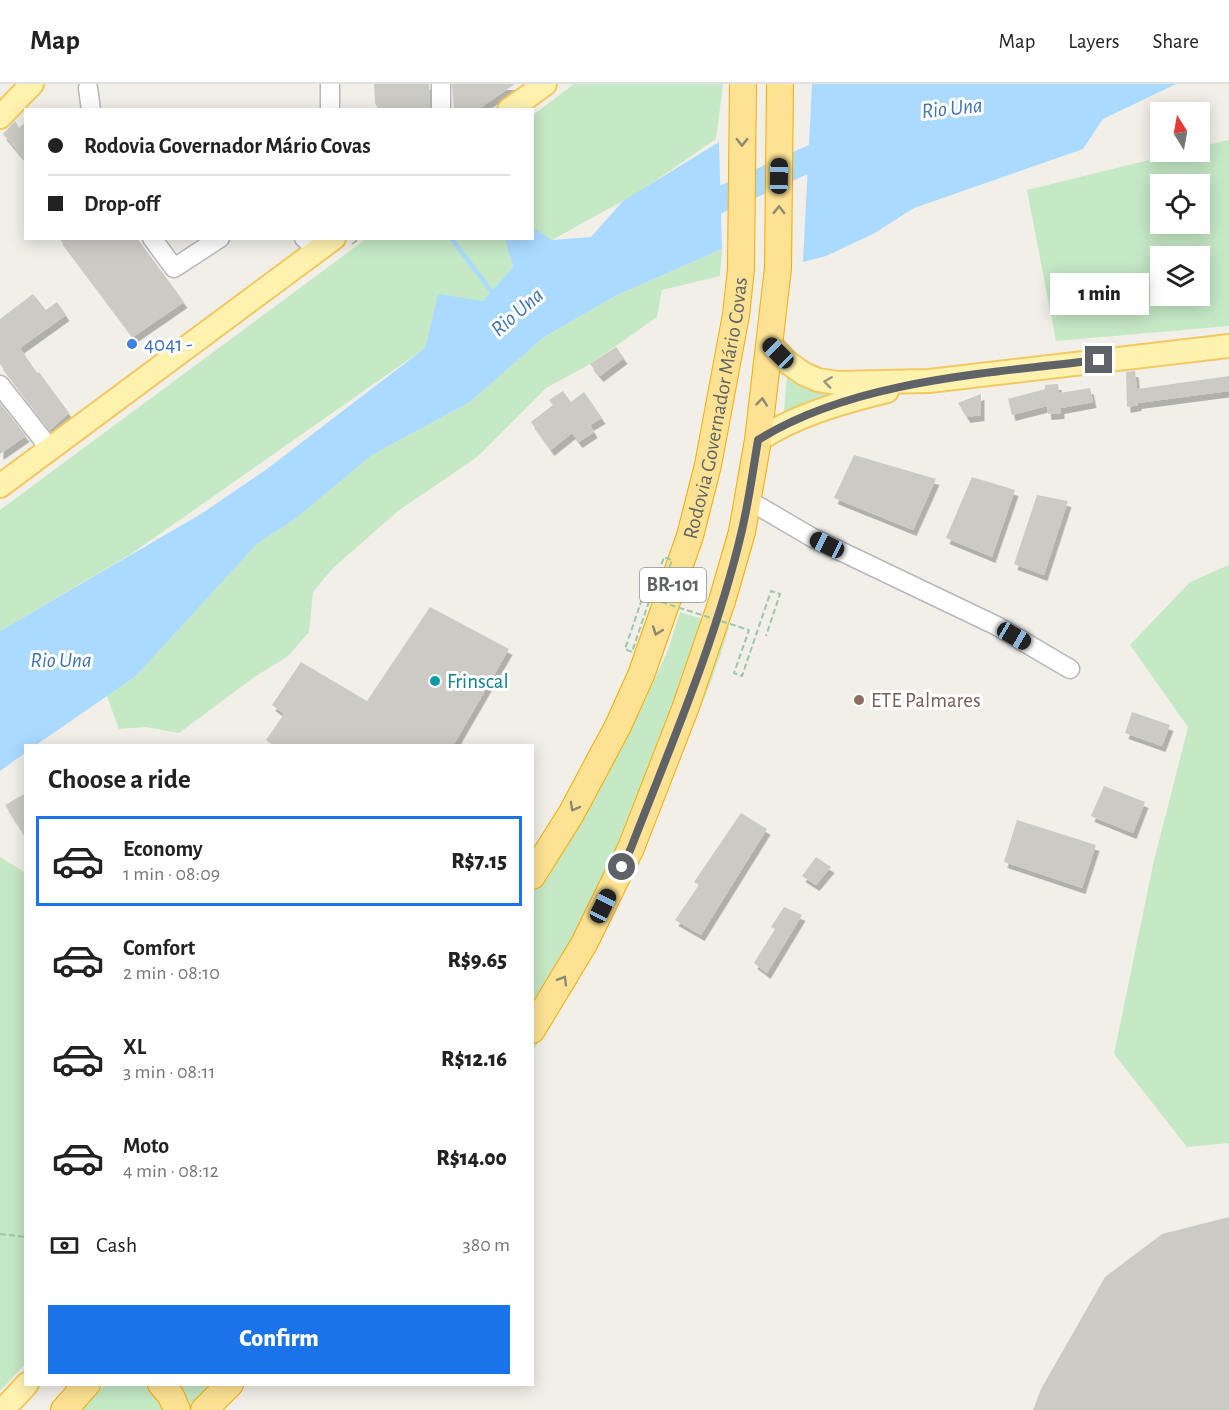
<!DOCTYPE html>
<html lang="en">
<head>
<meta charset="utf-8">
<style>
	:root { --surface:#fff; --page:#f2f2f2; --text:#222; --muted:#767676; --line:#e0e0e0; --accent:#1a73e8 }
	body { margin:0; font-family:"Alegreya Sans",sans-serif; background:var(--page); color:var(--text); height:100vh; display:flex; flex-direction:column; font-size:22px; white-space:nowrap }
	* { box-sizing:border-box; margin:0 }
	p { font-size:20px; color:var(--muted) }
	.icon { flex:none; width:33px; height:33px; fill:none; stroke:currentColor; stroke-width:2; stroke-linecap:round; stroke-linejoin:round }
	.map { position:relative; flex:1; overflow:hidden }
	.sheet { position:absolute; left:24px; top:660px; width:510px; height:642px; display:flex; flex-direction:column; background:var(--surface); border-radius:0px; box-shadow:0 3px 15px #0003 }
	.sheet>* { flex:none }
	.guide { position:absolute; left:24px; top:24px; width:510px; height:132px; border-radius:0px; box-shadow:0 3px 15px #0003; display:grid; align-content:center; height:132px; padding:0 24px; background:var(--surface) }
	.needle { width:39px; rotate:349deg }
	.controls { position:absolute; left:1150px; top:18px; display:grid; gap:12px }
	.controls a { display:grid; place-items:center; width:60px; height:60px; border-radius:0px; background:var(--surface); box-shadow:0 3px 15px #0003; font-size:30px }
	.end { position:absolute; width:27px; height:27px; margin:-14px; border:8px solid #5f6368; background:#fff; box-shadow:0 0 0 3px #fff }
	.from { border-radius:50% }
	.bubble { position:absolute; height:42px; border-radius:0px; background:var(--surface); box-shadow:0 3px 15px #0003; font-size:20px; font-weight:800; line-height:42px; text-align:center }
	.car { position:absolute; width:18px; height:36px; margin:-18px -9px; border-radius:8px; box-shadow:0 0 4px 2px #0007; background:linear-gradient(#222 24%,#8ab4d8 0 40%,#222 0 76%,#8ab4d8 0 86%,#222 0) }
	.guide b { display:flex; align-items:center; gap:21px; height:57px; font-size:22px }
	.guide b+b { border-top:2px solid var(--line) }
	.guide i { width:15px; height:15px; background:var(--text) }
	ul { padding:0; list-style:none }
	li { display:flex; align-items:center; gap:18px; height:90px; margin:0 12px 9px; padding:0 12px; border:3px solid transparent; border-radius:0px }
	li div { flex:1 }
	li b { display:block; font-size:22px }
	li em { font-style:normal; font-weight:800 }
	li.current { border-color:var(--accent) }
	li>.icon { width:54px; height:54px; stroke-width:1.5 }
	h2 { padding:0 24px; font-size:27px; line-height:72px }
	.pay { display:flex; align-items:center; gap:15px; height:66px; padding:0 24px; font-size:22px }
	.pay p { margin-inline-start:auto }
	.action { display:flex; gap:12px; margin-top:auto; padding:12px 24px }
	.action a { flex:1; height:69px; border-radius:0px; background:var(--accent); color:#fff; font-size:24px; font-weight:800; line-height:69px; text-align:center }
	header { display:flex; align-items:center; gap:36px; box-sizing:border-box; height:84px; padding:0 30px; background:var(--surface); border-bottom:2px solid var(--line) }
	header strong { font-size:28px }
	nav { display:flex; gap:33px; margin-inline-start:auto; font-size:21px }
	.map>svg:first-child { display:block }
	.green { fill:#c5e8c5; fill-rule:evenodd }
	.water { fill:#aadaff }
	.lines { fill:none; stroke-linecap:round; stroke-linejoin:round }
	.stream { stroke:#aadaff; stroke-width:4.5 }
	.river { stroke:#aadaff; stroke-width:26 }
	.building { fill:#cccac5; filter:url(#shadow) }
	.minor-casing { stroke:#b5b8bc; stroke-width:21 }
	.major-casing { stroke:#f2c960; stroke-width:26 }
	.highway-casing { stroke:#f9ab00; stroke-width:28 }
	.path { stroke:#9cc7a9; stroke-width:2; stroke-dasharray:6 3; stroke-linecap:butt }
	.minor { stroke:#fff; stroke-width:18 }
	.major { stroke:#fff2af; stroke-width:22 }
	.highway { stroke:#fde293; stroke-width:26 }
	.path-bridge { stroke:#9cc7a9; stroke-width:2; stroke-dasharray:6 3; stroke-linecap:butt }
	.oneway { stroke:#8e8975 }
	.oneway2 { stroke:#979581 }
	.route { stroke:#5f6368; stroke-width:8 }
	.shop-dot { fill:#3f7fe0; stroke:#fff; stroke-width:2 }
	.culture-dot { fill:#0f9aa8; stroke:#fff; stroke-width:2 }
	.education-dot { fill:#8d6e63; stroke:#fff; stroke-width:2 }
	.labels { text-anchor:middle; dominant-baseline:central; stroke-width:6; stroke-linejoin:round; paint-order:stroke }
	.shield { fill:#fff; stroke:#8f9295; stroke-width:1.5 }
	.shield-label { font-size:20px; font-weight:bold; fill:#5f6368 }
	.shop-label { font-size:21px; fill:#366cbe; stroke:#fff; text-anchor:start }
	.street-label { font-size:21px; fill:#5f6368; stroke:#fff }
	.culture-label { font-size:21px; fill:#0d838f; stroke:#fff; text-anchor:start }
	.education-label { font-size:21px; fill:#785e54; stroke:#fff; text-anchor:start }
	.water-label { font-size:22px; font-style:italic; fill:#4174aa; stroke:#fff }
</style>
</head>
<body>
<header>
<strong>Map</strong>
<nav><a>Map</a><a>Layers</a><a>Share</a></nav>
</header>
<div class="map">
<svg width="1229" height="1326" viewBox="0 0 1229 1326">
	<defs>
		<filter id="shadow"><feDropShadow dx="3.5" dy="6" stdDeviation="0" flood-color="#0004"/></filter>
	</defs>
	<rect width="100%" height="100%" fill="#f1efe8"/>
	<path class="green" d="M574,0H723L716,55L639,108L552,156L533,147V31Z
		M1229,56V242L1056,257L1027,106L1182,68H1200V63ZM1161,100H1200V140H1161ZM1161,172H1200V212H1161Z
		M366,155H506L513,183L483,217L438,211L425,264L131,470L0,547V426Z
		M722,165L720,192L662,206L657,233L590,280L546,304L477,373L398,427L333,484L313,508L309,548L288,572L253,594L179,649L146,643L119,645L107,612L136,592L257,460L295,435L372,371L470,318L544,253L617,211Z
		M787,293L808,306L832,309L858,308L783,338Z
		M1229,481V1059L1187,1063L1114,970L1153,781L1188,643L1130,561L1190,498Z
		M680,528L729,543C712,603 685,661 660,718C624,803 588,891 533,966V809L573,739L625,659L668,566Z
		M0,773L26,789L25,1280L0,1307Z
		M105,1300L167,1301L184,1326H82Z
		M173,1301H243L217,1326H189Z"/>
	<path class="water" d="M812,0H1176L1103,35L1083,65L914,124L873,150L826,172L803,178Z
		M719,58L722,165L617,211L544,253L470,318L372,371L295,435L257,460L136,592L36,661L26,662L25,669L0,687V547L201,430L267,385L425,264L438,210L483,217L513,183L505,155L532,154L533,144L552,156L591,153L623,117Z"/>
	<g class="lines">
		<path class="stream" d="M451,154L495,212"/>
		<path class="river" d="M691,129L840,61"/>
	</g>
	<path class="building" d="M374,0H429L430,26H379L375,19Z
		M452,0H515L477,26H454Z
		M15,37L19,44L26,38V77L3,50Z
		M59,154H137L184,218L133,253Z
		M33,210L46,226L57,218L66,231L20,264L37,289L39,288L69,329L50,346L0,280V235Z
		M616,263L624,274L600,292L590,280Z
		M1135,287L1137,305L1229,292V307L1138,319V321L1127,323L1126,288Z
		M1058,300L1059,309L1090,304L1093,318L1061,324V329L1048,330L1047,322L1012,331L1008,315L1045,305V301Z
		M563,307L571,318L584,308L602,334L590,341L594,348L579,358L572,349L551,366L531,338L553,321L549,316Z
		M981,310V331L967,333L958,319Z
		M0,319L26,352L0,370Z
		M854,371L936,395L913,446L834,414Z
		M972,393L1015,406L992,473L946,454Z
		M1037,411L1068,417L1044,491L1014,480Z
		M430,523L509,565L453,662H274L266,656L284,630L272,621L301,578L367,617Z
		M1132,628L1170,641L1162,662L1125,649Z
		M1104,702L1145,718L1133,749L1091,732Z
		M26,709V754L5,721Z
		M741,729L767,745L701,851L675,836L699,801L694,798Z
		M1017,736L1096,761L1082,804L1004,778Z
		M816,773L831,783L816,801L802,792Z
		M784,823L802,831L767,889L754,879L775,845L771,843Z
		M1229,1133V1326H1033L1041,1305L1105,1193L1162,1150Z"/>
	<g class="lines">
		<defs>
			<path id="minor" d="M441,0V26
				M88,4L91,26
				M330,26V0
				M152,154L174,184L220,154
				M304,154L318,166
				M0,301L51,366
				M748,416L813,454L997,542L1070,585"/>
			<path id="major" d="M509,26L545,0
				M0,33L32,0
				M769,259L787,278L804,290L818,296L838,299L929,297L1229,262
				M758,356C797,331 842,318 887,307
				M0,402L334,154
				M3,1326L27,1300"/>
			<g id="highway">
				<path id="s1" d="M532,792L571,730L618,642L641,591L690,452L708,381L736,231L741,185L743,0"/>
				<path d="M532,946L584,860L631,764L685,625L722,517L742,448L758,356L778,184L780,0"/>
				<path d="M161,1300L171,1312L177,1326"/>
				<path d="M64,1326L87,1300"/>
				<path d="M204,1326L230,1300"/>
			</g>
		</defs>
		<use href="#minor" class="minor-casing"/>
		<use href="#major" class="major-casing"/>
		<use href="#highway" class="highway-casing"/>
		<path class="path" d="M352,160L360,154
			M0,1150L26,1153"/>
		<use href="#minor" class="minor"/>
		<use href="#major" class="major"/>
		<use href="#highway" class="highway"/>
		<path class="path-bridge" d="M642,515L625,565L632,568L664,473L672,476L658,517L749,546L734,589L742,592L771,507L780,510L766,552"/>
	</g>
	<defs><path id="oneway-chevron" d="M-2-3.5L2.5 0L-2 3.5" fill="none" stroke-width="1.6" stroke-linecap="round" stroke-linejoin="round" transform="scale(1.5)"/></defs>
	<g class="oneway">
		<use href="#oneway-chevron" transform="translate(742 58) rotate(91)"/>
		<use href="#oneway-chevron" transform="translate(779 126) rotate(-89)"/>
		<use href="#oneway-chevron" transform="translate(762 318) rotate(-84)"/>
		<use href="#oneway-chevron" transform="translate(657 547) rotate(110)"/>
		<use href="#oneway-chevron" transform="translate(574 723) rotate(119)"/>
		<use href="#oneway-chevron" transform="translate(563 896) rotate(-59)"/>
	</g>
	<use class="oneway2" href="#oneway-chevron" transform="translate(828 298) rotate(-172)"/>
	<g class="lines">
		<path class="route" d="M622,783L631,764C671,661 717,554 742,446C749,416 753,386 758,356C853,296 989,289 1099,276"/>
	</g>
	<circle class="shop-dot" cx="132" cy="260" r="6"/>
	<circle class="culture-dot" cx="435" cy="597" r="6"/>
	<circle class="education-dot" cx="859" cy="616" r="6"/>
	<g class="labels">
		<rect class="shield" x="640" y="484" width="66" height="34" rx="4.5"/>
		<g class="shield-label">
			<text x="673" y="501">BR-101</text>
		</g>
		<g class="shop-label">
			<text x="144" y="260">4041 -</text>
		</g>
		<g class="street-label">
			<text stroke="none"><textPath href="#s1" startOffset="507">Rodovia Governador Mário Covas</textPath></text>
		</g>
		<g class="culture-label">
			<text x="447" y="597">Frinscal</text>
		</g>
		<g class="education-label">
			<text x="871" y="616">ETE Palmares</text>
		</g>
		<g class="water-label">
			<text transform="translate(952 24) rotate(-6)">Rio Una</text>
			<text transform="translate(517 228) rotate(-41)">Rio Una</text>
			<text x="61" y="576">Rio Una</text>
		</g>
	</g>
</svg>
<div class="controls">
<a><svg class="needle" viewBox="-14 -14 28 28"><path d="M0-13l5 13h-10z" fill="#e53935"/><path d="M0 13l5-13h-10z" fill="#767676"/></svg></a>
<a><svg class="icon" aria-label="locate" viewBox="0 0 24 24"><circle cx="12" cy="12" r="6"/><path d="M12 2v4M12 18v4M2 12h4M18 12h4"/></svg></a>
<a><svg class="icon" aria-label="layers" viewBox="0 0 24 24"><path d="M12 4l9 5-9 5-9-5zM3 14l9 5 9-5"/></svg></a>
</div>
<i class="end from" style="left:622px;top:783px"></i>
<i class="end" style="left:1099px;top:276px"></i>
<div class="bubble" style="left:1050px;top:189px;width:99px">1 min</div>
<i class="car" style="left:779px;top:92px;rotate:1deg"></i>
<i class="car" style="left:778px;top:269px;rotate:315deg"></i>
<i class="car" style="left:827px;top:461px;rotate:296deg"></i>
<i class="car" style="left:1014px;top:552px;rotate:120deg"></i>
<i class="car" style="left:603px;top:822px;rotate:26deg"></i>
<div class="guide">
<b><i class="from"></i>Rodovia Governador Mário Covas</b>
<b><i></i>Drop-off</b>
</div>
<section class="sheet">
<h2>Choose a ride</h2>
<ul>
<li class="current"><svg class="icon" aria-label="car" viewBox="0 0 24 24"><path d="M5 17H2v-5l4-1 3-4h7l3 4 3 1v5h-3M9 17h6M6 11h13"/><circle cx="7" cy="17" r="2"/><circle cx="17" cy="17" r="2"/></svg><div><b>Economy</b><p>1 min · 08:09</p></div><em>R$7.15</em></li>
<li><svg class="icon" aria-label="car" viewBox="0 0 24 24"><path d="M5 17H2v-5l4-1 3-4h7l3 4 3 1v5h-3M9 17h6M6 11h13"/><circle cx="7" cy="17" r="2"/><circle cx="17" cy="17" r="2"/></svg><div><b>Comfort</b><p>2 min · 08:10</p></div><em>R$9.65</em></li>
<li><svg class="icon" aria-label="car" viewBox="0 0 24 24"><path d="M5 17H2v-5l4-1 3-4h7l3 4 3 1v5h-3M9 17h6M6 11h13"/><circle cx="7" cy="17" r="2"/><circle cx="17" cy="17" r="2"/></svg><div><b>XL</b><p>3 min · 08:11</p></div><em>R$12.16</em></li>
<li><svg class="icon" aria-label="car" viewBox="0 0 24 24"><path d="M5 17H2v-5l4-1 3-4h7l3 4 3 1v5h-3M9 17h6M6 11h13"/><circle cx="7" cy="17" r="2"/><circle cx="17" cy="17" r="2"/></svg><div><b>Moto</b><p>4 min · 08:12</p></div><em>R$14.00</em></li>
</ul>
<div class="pay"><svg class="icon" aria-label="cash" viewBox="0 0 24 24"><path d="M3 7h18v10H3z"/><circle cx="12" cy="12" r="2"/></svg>Cash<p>380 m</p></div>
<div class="action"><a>Confirm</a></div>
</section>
</div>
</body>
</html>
